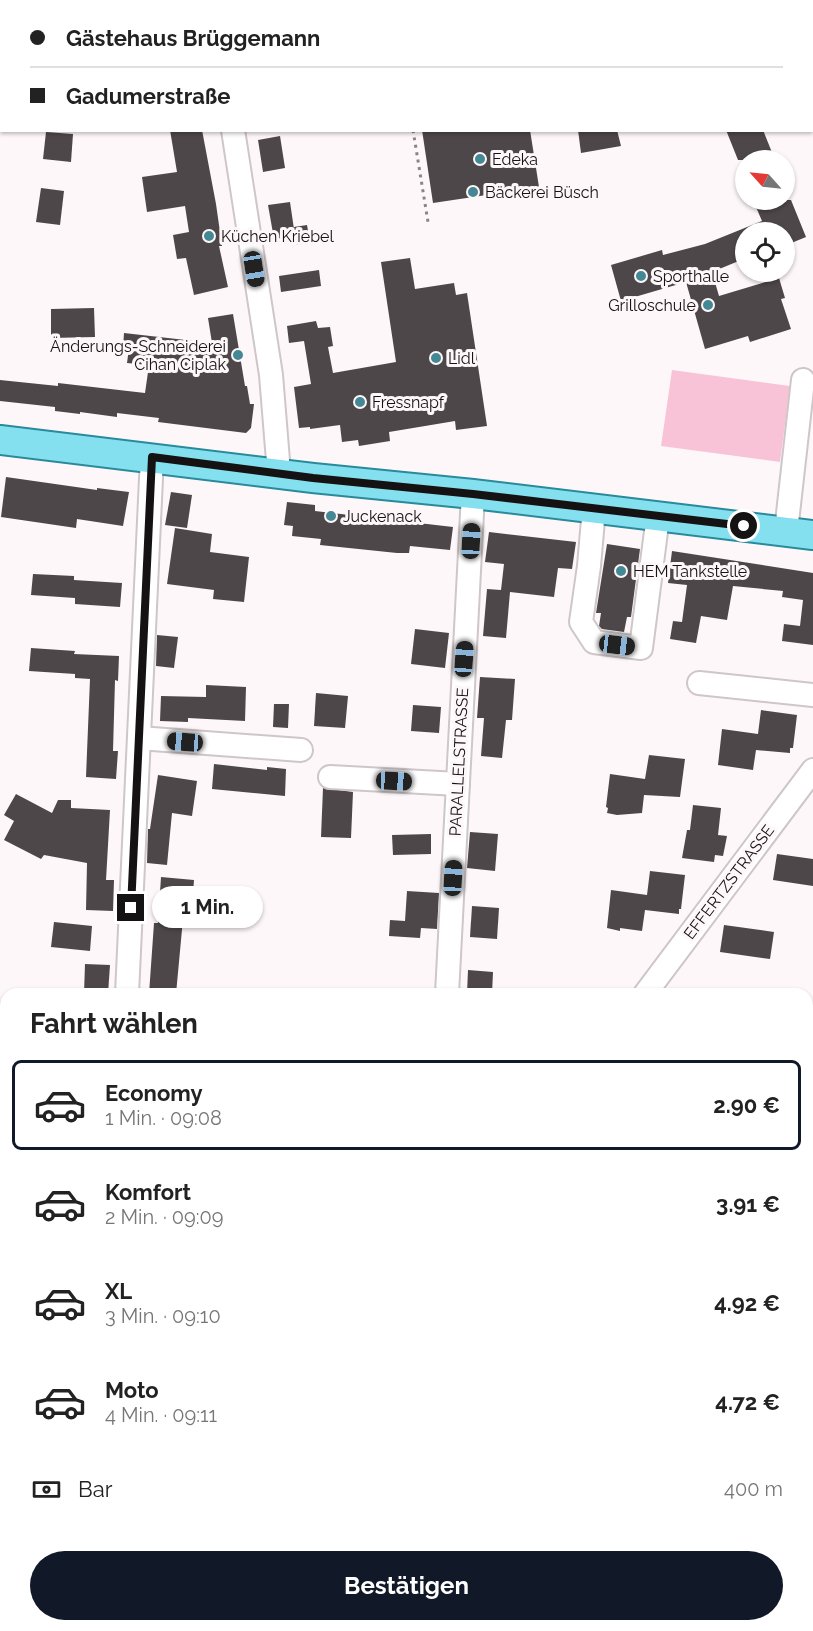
<!DOCTYPE html>
<html lang="de">
<head>
<meta charset="utf-8">
<style>
	body { margin:0; font-family:Raleway,sans-serif; background:#f6f6f6; color:#222; height:100vh; display:flex; flex-direction:column; font-size:22px; white-space:nowrap }
	* { box-sizing:border-box; margin:0 }
	p { font-size:20px; color:#767676 }
	.icon { flex:none; width:33px; height:33px; fill:none; stroke:currentColor; stroke-width:2; stroke-linecap:round; stroke-linejoin:round }
	.map { position:relative; flex:1; overflow:hidden }
	.side { position:absolute; left:0px; top:988px; width:813px; height:644px; display:flex; flex-direction:column; background:#fff; border-radius:18px 18px 0 0; box-shadow:0 2px 4px #0004 }
	.side>* { flex:none }
	.banner { position:absolute; left:0px; top:0px; width:813px; height:132px; box-shadow:0 2px 4px #0004; display:grid; align-content:center; height:132px; padding:0 30px; background:#fff }
	.needle { width:39px; rotate:297deg }
	.controls { position:absolute; left:735px; top:150px; display:grid; gap:12px }
	.controls a { display:grid; place-items:center; width:60px; height:60px; border-radius:50%; background:#fff; box-shadow:0 2px 4px #0004; font-size:30px }
	.end { position:absolute; width:27px; height:27px; margin:-14px; border:8px solid #151213; background:#fff; box-shadow:0 0 0 3px #fff }
	.from { border-radius:50% }
	.bubble { position:absolute; height:42px; border-radius:21px; background:#fff; box-shadow:0 2px 4px #0004; font-size:20px; font-weight:700; line-height:42px; text-align:center }
	.car { position:absolute; width:18px; height:36px; margin:-18px -9px; border-radius:8px; box-shadow:0 0 4px 2px #0007; background:linear-gradient(#222 24%,#8ab4d8 0 40%,#222 0 76%,#8ab4d8 0 86%,#222 0) }
	.banner b { display:flex; align-items:center; gap:21px; height:57px; font-size:22px }
	.banner b+b { border-top:2px solid #e0e0e0 }
	.banner i { width:15px; height:15px; background:#222 }
	ul { padding:0; list-style:none }
	li { display:flex; align-items:center; gap:18px; height:90px; margin:0 12px 9px; padding:0 18px; border:3px solid transparent; border-radius:9px }
	li div { flex:1 }
	li b { display:block; font-size:22px }
	li em { font-style:normal; font-weight:700 }
	li.current { border-color:#111827 }
	li>.icon { width:54px; height:54px; stroke-width:1.5 }
	h2 { padding:0 30px; font-size:27px; line-height:72px }
	.pay { display:flex; align-items:center; gap:15px; height:66px; padding:0 30px; font-size:22px }
	.pay p { margin-inline-start:auto }
	.cta { display:flex; gap:12px; margin-top:auto; padding:12px 30px }
	.cta a { flex:1; height:69px; border-radius:36px; background:#111827; color:#fff; font-size:24px; font-weight:700; line-height:69px; text-align:center }
	.map>svg:first-child { display:block }
	.green { fill:#f8c3d7 }
	.lines { fill:none; stroke-linecap:round; stroke-linejoin:round }
	.stream { stroke:#ffa4ca; stroke-width:5 }
	.building { fill:#4e4749 }
	.minor-casing { stroke:#cec6c9; stroke-width:26 }
	.major-casing { stroke:#288a9b; stroke-width:32 }
	.path { stroke:#8a8587; stroke-width:3; stroke-dasharray:3 4.5; stroke-linecap:butt }
	.minor { stroke:#fff; stroke-width:22 }
	.major { stroke:#84dfef; stroke-width:28 }
	.route { stroke:#151213; stroke-width:8 }
	.poi-dot { fill:#448896; stroke:#fef7fa; stroke-width:2 }
	.labels { text-anchor:middle; dominant-baseline:central; stroke-width:6; stroke-linejoin:round; paint-order:stroke }
	.poi-label { font-size:16px; fill:#151213; stroke:#fef7fa; text-anchor:start }
	.street-label { font-size:16px; fill:#151213; stroke:#fef7fa }
</style>
</head>
<body>
<div class="map">
<svg width="813" height="1631" viewBox="0 0 813 1631">
	<rect width="100%" height="100%" fill="#fef7fa"/>
	<!-- green -->
	<g class="green">
		<path d="M672,370l118,16 -10,76 -119,-16z"/>
		<path d="M308,1626h82l-4,5h-81z"/>
	</g>
	<g class="lines">
		<!-- stream -->
		<g class="stream">
			<path d="M807,1079l6,-8"/>
			<path d="M807,1626l6,1"/>
			<path d="M440,1631l6,-5"/>
		</g>
	</g>
	<!-- building -->
	<g class="building">
		<path d="M170,130h32l14,74 6,42h-3l9,41 -34,8 -8,-37 -9,1 -4,-24 16,-3 -4,-26 -38,6 -5,-35 35,-5z"/>
		<path d="M422,130h108l9,57 -106,16z"/>
		<path d="M578,130h39l4,16 -40,7z"/>
		<path d="M726,130h37l12,30h-37z"/>
		<path d="M46,132l27,2 -2,28 -28,-3z"/>
		<path d="M280,136l5,32 -22,4 -5,-32z"/>
		<path d="M41,188l23,3 -4,34 -24,-3z"/>
		<path d="M753,200h38l15,37 -22,9v-14h-38v26l-34,14 7,24 60,-18 6,20 -4,1 10,30 -41,13 -2,-6 -43,13 -19,-67 -65,19 -10,-36 51,-15 1,5 42,-11 57,-23z"/>
		<path d="M290,202l5,34 -21,3 -6,-34z"/>
		<path d="M307,225l3,17 -13,3 -3,-18z"/>
		<path d="M410,258l5,31 39,-6 2,12 11,-2 20,133 -31,4 -1,-9 -66,11 1,9 -31,5 -1,-6 -16,2 -2,-17 -30,4v-2l-11,1 -5,-41 17,-3 -7,-43 -15,2 -2,-17 29,-5 2,7 12,-1 3,19 -5,1 5,26 63,-11 -15,-100z"/>
		<path d="M319,270l2,16 -40,6 -2,-16z"/>
		<path d="M94,308l1,29 -44,1v-29z"/>
		<path d="M233,314l12,72h2l3,18h4l-3,24 -5,5 -88,-11 1,-4 -42,-5v4l-37,-5v2l-25,-3v-4l-55,-6v-21l58,6v-3l87,10 4,-28 -22,-2 2,-15h-6l1,-15 88,10 -4,-25z"/>
		<path d="M6,477l91,13v-2l32,4 -6,34 -46,-7 -1,9 -75,-11z"/>
		<path d="M171,492l21,3 -5,33 -22,-3z"/>
		<path d="M287,502l28,3v6l138,16 -3,23 -40,-4 -1,7h-12l-77,-8 1,-6 -29,-3 1,-10 -9,-1z"/>
		<path d="M175,528l37,6 -2,18 39,5 -5,45 -31,-3 1,-9 -47,-6z"/>
		<path d="M489,532l87,10 -4,27 -14,-1 -4,29 -44,-5 -4,46 -23,-2 4,-47 14,1 3,-26 -19,-2z"/>
		<path d="M607,544l33,5 -9,68h-4l-3,15 -22,-3 -3,-3 2,-13h-5z"/>
		<path d="M672,551l141,22v72l-31,-4 2,-17 16,2 3,-26 -21,-3 1,-6 -50,-5 -6,34 -26,-4 -5,27 -26,-4 3,-18 9,1 5,-37 -19,-2z"/>
		<path d="M33,574l41,2v4l48,3 -2,24 -45,-3v-6l-44,-3z"/>
		<path d="M415,629l34,4 -4,35 -34,-4z"/>
		<path d="M157,635l21,2 -4,31 -18,-2z"/>
		<path d="M31,648l44,3 -1,3 45,2 -1,25 -3,-1 -2,71h5l-2,28 -30,-2 4,-98 -15,-1v-4l-46,-3z"/>
		<path d="M480,677l35,2 -3,41h-6l-4,38 -21,-2 3,-38h-7z"/>
		<path d="M206,685l40,2 -1,34 -57,-3v4l-28,-1 1,-25 45,1z"/>
		<path d="M316,693l32,3 -3,32 -31,-2z"/>
		<path d="M274,704h15l-1,24 -15,-1z"/>
		<path d="M413,705l28,2 -2,26 -28,-2z"/>
		<path d="M761,710l36,5 -4,33h-3v5l-34,-3 -3,20 -35,-5 4,-36 36,5z"/>
		<path d="M649,755l36,4 -5,38 -36,-2 -2,18 -25,2 -10,-2 1,-5 -2,-1 4,-33 35,5z"/>
		<path d="M214,764l53,6v-3l19,2 -1,27 -73,-7z"/>
		<path d="M158,775l39,6 -5,35 -20,-3 -5,52 -20,-2 1,-34h2z"/>
		<path d="M323,788l30,4 -2,46 -30,-1z"/>
		<path d="M16,794l36,19 6,-13h13v8l39,2 -4,70h8l-1,31 -27,-1 1,-47 -43,-8 -3,4 -37,-19 10,-19 -10,-6z"/>
		<path d="M693,805l28,3 -3,27 9,1 -4,20 -8,-1 -1,7 -32,-4 5,-28h3z"/>
		<path d="M470,832l28,2 -3,37 -28,-3z"/>
		<path d="M431,834v20l-38,1 -1,-20z"/>
		<path d="M777,854l36,5v27l-40,-6z"/>
		<path d="M650,871l35,4 -4,34h-2v5l-34,-4 -3,21 -22,-3v3l-13,-3 4,-38 36,5z"/>
		<path d="M161,877l33,3 -2,28h-8l-8,86h-27l5,-71h4z"/>
		<path d="M407,891l32,2 -2,36 -16,-1 -1,10 -31,-2 1,-16 15,1z"/>
		<path d="M472,906l27,2 -2,31 -27,-2z"/>
		<path d="M54,922l38,4 -2,25 -39,-4z"/>
		<path d="M724,925l50,7 -4,27 -50,-7z"/>
		<path d="M85,964l25,1 -2,29h-24z"/>
		<path d="M468,970l25,2 -1,22h-25z"/>
	</g>
	<g class="lines">
		<!-- minor casing -->
		<g class="minor-casing">
			<g id="minor">
				<path d="M213,0v2"/>
				<path d="M754,0l11,2"/>
				<path d="M684,2v-2"/>
				<path d="M812,8h1"/>
				<path d="M233,130l38,245 8,98"/>
				<path d="M594,508l-5,58 -8,56 13,20 47,6 17,-132"/>
				<path d="M786,531l17,-151"/>
				<path d="M699,683l114,12"/>
				<path d="M139,738l162,12"/>
				<path d="M330,777l128,7"/>
				<path d="M127,994l25,-537"/>
				<path d="M447,994l26,-500"/>
				<path d="M645,994l168,-224"/>
				<path d="M807,1389l6,3"/>
				<path d="M0,1411l6,-10"/>
				<path d="M0,1456l6,4"/>
				<path d="M807,1470l6,-9"/>
			</g>
		</g>
		<!-- major casing -->
		<g class="major-casing">
			<path id="major" d="M0,440l313,38 160,16 340,41"/>
		</g>
		<!-- path -->
		<g class="path">
			<path d="M413,130l15,92"/>
			<path d="M807,1018l6,-7"/>
			<path d="M807,1599l6,1"/>
			<path d="M568,1626l24,5"/>
			<path d="M386,1631l4,-5"/>
			<path d="M524,1631l9,-3 24,-2"/>
		</g>
		<!-- minor -->
		<use href="#minor" class="minor"/>
		<!-- major -->
		<use href="#major" class="major"/>
	</g>
	<g class="lines">
		<!-- route -->
		<path class="route" d="M131,908l21,-451 161,21 160,16 271,32"/>
	</g>
	<!-- markers -->
	<g class="poi-dot">
		<circle cx="480" cy="159" r="6"/>
		<circle cx="473" cy="192" r="6"/>
		<circle cx="209" cy="236" r="6"/>
		<circle cx="641" cy="276" r="6"/>
		<circle cx="708" cy="305" r="6"/>
		<circle cx="238" cy="355" r="6"/>
		<circle cx="436" cy="358" r="6"/>
		<circle cx="360" cy="402" r="6"/>
		<circle cx="331" cy="516" r="6"/>
		<circle cx="621" cy="571" r="6"/>
	</g>
	<g class="labels">
		<!-- poi labels -->
		<g class="poi-label">
			<text x="492" y="159">Edeka</text>
			<text x="485" y="192">Bäckerei Büsch</text>
			<text x="221" y="236">Küchen Kriebel</text>
			<text x="653" y="276">Sporthalle</text>
			<text x="696" y="305" text-anchor="end">Grilloschule</text>
			<text x="226" y="346" text-anchor="end">Änderungs-Schneiderei<tspan x="226" dy="18">Cihan Ciplak</tspan></text>
			<text x="448" y="358">Lidl</text>
			<text x="372" y="402">Fressnapf</text>
			<text x="343" y="516">Juckenack</text>
			<text x="633" y="571">HEM Tankstelle</text>
		</g>
		<!-- street labels -->
		<g class="street-label">
			<text transform="translate(459 762) rotate(-87)">PARALLELSTRASSE</text>
			<text transform="translate(729 882) rotate(-53)">EFFERTZSTRASSE</text>
		</g>
	</g>
</svg>
<div class="controls">
<a><svg class="needle" viewBox="-14 -14 28 28"><path d="M0-13l5 13h-10z" fill="#e53935"/><path d="M0 13l5-13h-10z" fill="#767676"/></svg></a>
<a><svg class="icon" aria-label="locate" viewBox="0 0 24 24"><circle cx="12" cy="12" r="6"/><path d="M12 2v4M12 18v4M2 12h4M18 12h4"/></svg></a>
</div>
<i class="end from" style="left:744px;top:526px"></i>
<i class="end" style="left:131px;top:908px"></i>
<div class="bubble" style="left:152px;top:886px;width:111px">1 Min.</div>
<i class="car" style="left:254px;top:269px;rotate:171deg"></i>
<i class="car" style="left:471px;top:541px;rotate:3deg"></i>
<i class="car" style="left:617px;top:645px;rotate:97deg"></i>
<i class="car" style="left:464px;top:659px;rotate:4deg"></i>
<i class="car" style="left:185px;top:742px;rotate:274deg"></i>
<i class="car" style="left:394px;top:781px;rotate:93deg"></i>
<i class="car" style="left:453px;top:878px;rotate:3deg"></i>
<div class="banner">
<b><i class="from"></i>Gästehaus Brüggemann</b>
<b><i></i>Gadumerstraße</b>
</div>
<section class="side">
<h2>Fahrt wählen</h2>
<ul>
<li class="current"><svg class="icon" aria-label="car" viewBox="0 0 24 24"><path d="M5 17H2v-5l4-1 3-4h7l3 4 3 1v5h-3M9 17h6M6 11h13"/><circle cx="7" cy="17" r="2"/><circle cx="17" cy="17" r="2"/></svg><div><b>Economy</b><p>1 Min. · 09:08</p></div><em>2.90 €</em></li>
<li><svg class="icon" aria-label="car" viewBox="0 0 24 24"><path d="M5 17H2v-5l4-1 3-4h7l3 4 3 1v5h-3M9 17h6M6 11h13"/><circle cx="7" cy="17" r="2"/><circle cx="17" cy="17" r="2"/></svg><div><b>Komfort</b><p>2 Min. · 09:09</p></div><em>3.91 €</em></li>
<li><svg class="icon" aria-label="car" viewBox="0 0 24 24"><path d="M5 17H2v-5l4-1 3-4h7l3 4 3 1v5h-3M9 17h6M6 11h13"/><circle cx="7" cy="17" r="2"/><circle cx="17" cy="17" r="2"/></svg><div><b>XL</b><p>3 Min. · 09:10</p></div><em>4.92 €</em></li>
<li><svg class="icon" aria-label="car" viewBox="0 0 24 24"><path d="M5 17H2v-5l4-1 3-4h7l3 4 3 1v5h-3M9 17h6M6 11h13"/><circle cx="7" cy="17" r="2"/><circle cx="17" cy="17" r="2"/></svg><div><b>Moto</b><p>4 Min. · 09:11</p></div><em>4.72 €</em></li>
</ul>
<div class="pay"><svg class="icon" aria-label="cash" viewBox="0 0 24 24"><path d="M3 7h18v10H3z"/><circle cx="12" cy="12" r="2"/></svg>Bar<p>400 m</p></div>
<div class="cta"><a>Bestätigen</a></div>
</section>
</div>
</body>
</html>
